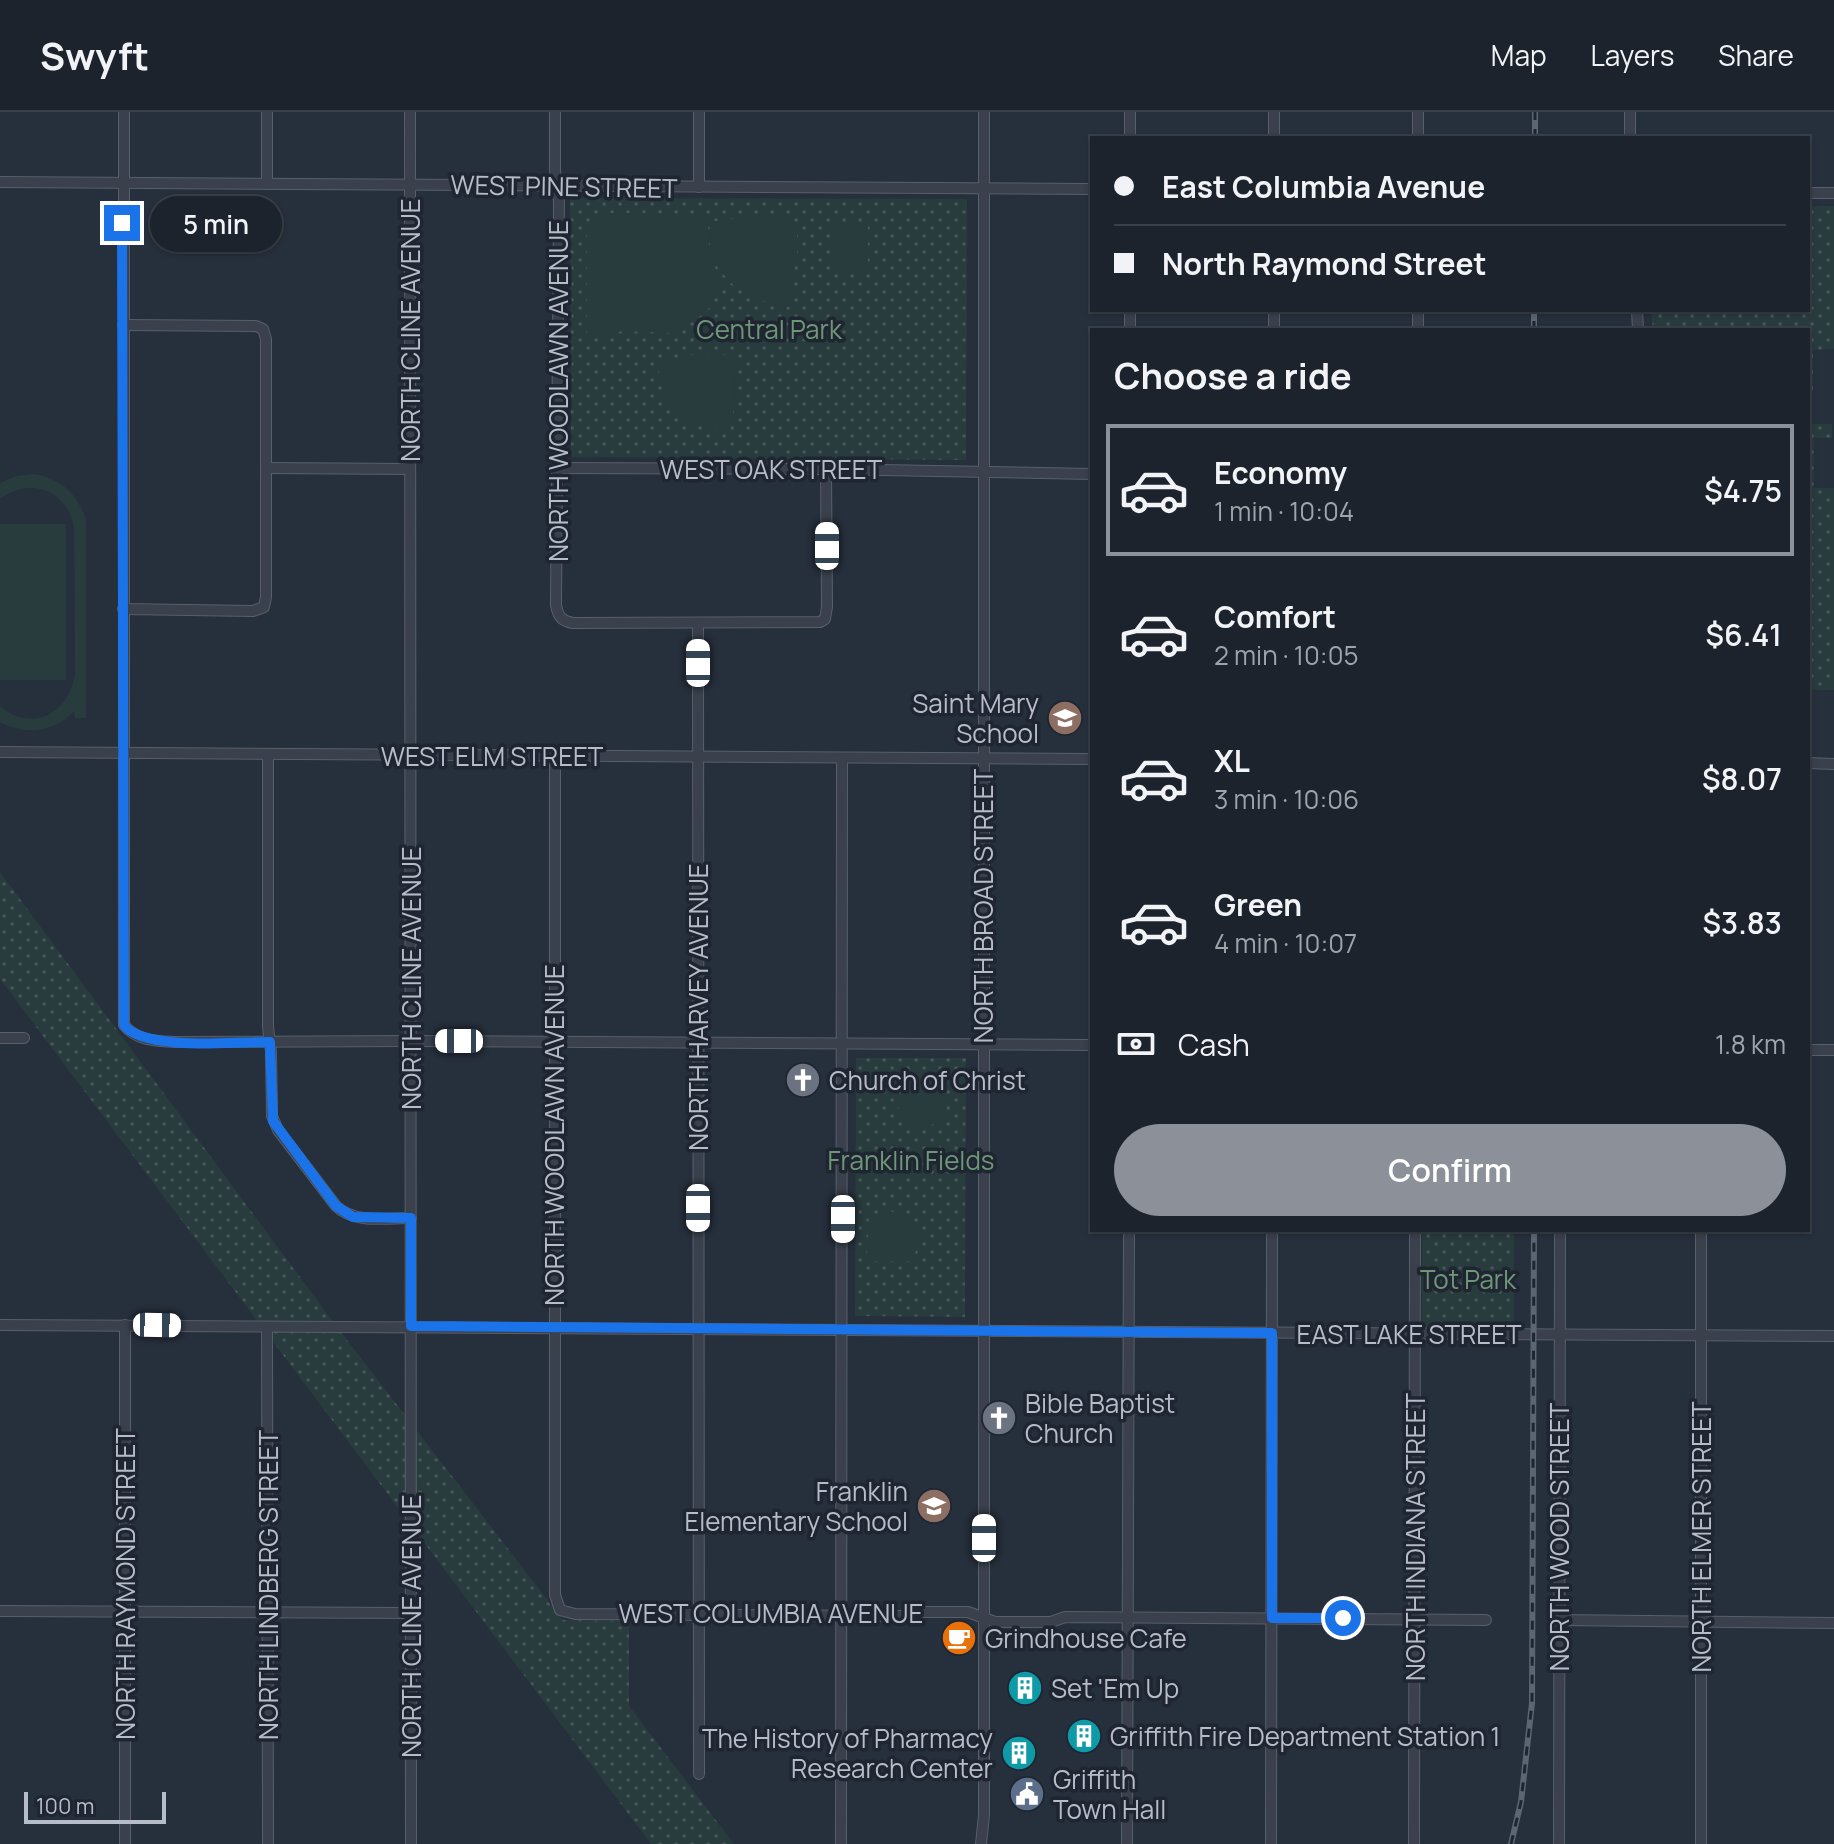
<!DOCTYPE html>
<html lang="en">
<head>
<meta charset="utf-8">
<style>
	body { margin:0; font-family:Manrope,sans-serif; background:#292f39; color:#f1f3f6; height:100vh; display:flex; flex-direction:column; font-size:30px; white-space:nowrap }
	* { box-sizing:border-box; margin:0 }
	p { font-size:26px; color:#a0a4aa }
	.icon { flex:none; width:44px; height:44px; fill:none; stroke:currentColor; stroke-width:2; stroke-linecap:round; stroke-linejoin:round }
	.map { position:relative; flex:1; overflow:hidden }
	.side { position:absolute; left:1090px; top:216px; width:720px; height:904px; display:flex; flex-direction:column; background:#1c232d; border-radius:0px; box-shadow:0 2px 6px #0004,0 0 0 2px #3a4049 }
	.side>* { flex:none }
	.guide { position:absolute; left:1090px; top:24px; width:720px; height:176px; border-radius:0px; box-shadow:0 2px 6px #0004,0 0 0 2px #3a4049; display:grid; align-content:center; height:176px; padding:0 24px; background:#1c232d }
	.scale { position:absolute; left:24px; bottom:20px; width:142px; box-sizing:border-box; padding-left:8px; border:4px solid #b6bcc8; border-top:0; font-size:22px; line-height:28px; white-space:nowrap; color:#b6bcc8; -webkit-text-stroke:6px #1f2632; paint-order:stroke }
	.end { position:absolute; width:36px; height:36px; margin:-18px; border:10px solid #1a73e8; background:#fff; box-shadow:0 0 0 4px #fff }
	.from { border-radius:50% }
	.bubble { position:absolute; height:56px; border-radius:28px; background:#1c232d; box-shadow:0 2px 6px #0004,0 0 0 2px #3a4049; font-size:26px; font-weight:600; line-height:56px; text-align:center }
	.car { position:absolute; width:24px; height:48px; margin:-24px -12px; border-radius:10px; box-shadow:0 0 6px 2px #0007; background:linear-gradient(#fff 24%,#345 0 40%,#fff 0 76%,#345 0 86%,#fff 0) }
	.guide b { display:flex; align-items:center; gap:28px; height:76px; font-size:30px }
	.guide b+b { border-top:2px solid #3a4049 }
	.guide i { width:20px; height:20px; background:#f1f3f6 }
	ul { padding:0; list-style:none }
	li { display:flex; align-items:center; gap:24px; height:132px; margin:0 16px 12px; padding:0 8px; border:4px solid transparent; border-radius:0px }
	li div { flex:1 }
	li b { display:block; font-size:30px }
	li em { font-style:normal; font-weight:600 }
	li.on { border-color:#8c9099 }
	li>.icon { width:72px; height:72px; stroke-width:1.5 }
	h2 { padding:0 24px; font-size:36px; line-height:96px }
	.pay { display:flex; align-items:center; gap:20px; height:88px; padding:0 24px; font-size:30px }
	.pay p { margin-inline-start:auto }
	.action { display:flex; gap:16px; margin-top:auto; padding:16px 24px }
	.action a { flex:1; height:92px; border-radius:48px; background:#8c9099; color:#fff; font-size:32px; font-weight:600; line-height:92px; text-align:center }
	header { display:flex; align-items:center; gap:48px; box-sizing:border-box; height:112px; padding:0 40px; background:#1c232d; border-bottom:2px solid #3a4049 }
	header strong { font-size:38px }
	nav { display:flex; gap:44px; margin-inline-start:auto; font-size:28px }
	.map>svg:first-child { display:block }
	.grass { fill:url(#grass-dots) }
	.garden { fill:#283b3d }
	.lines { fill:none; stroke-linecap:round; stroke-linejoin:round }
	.minor-casing { stroke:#585f6b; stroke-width:12 }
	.minor { stroke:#3a414d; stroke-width:10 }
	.rail-casing { stroke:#5c6573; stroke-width:6 }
	.rail { stroke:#1f2632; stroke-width:3; stroke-dasharray:9; stroke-linecap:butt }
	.route { stroke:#1a73e8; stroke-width:10 }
	.labels { text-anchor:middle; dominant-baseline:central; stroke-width:7; stroke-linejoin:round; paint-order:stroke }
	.street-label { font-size:26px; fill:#b6bcc8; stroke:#1f2632 }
	.park-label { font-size:26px; fill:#6e9778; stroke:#1f2632 }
	.poi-label { font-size:26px; fill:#b6bcc8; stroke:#1f2632; text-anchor:start }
</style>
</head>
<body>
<header>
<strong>Swyft</strong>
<nav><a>Map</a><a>Layers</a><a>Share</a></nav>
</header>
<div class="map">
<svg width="1834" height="1732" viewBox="0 0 1834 1732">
	<defs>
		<pattern id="grass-dots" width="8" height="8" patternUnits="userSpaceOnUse" patternTransform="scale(2)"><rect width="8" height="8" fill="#283b3d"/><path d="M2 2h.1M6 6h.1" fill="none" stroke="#455558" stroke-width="1.8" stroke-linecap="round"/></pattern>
	</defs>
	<rect width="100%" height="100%" fill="#262f3c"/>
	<!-- grass -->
	<g class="grass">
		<path d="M570,86l397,1 -1,261 -395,-3z"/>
		<path d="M1808,94h26v143l-21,1v43h-5v-63h-155l-2,-20h157z"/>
		<path d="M1808,312h24v14h-18v50h20v202h-26z"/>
		<path d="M0,760l337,455 226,293 66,1v85l105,138h-83l-651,-865z"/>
		<path d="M856,946h110l-1,259 -110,-1z"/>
		<rect x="1422" y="1118" width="92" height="98"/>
	</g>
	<!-- garden -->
	<g class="garden">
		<path d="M597,101l111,1 1,40 9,20 2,11 -10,22 -8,8 -30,18 -47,-2 -38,5v-113z"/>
		<path d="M762,103h24l11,12v24l-8,56c-53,-10 -77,-28 -79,-85z"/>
		<path d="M833,111l35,1v47h-35z"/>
		<path d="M698,242l27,1 9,8 2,28 -6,40c-45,-2 -71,-23 -72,-70z"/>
		<path d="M34,362c27,4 43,20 52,45v199h-11l-1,-7c-19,21 -49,25 -74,11v-16c32,28 70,7 75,-33l-1,-141c-2,-40 -43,-57 -74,-33v-16l16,-7z"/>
		<rect x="0" y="412" width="66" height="156"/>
		<path d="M902,964l39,1 6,6 -1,38 -26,7c-34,-18 -17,-25 -18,-52z"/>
		<path d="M885,1099c17,0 37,11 33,31 -1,7 -4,12 -4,19h-39l-8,-6 2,-38z"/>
	</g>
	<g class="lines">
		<!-- minor casing -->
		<g class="minor-casing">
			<g id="minor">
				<path d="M124,0v913c13,16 32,16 51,17l236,-1 681,4"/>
				<path d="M267,0v72"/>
				<path d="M410,0l1,1732"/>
				<path d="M555,0v59l4,31 -3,403c2,12 6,16 17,18l247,-1 5,-3 2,-12 -1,-138"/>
				<path d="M1130,0v26"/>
				<path d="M1274,0v26"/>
				<path d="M1630,0v26"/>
				<path d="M1418,26v-26"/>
				<path d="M0,70l1092,7"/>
				<path d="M699,75v-75"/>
				<path d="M1808,81h26"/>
				<path d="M1418,198v20"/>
				<path d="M1637,198l1,20"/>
				<path d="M123,213l133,1 7,3 3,10v258l-2,10 -11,4 -130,-2"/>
				<path d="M1130,218v-20"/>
				<path d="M1274,218v-20"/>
				<path d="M266,356l144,1"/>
				<path d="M559,356l267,1 266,5"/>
				<path d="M698,511l1,1151"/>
				<path d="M0,640l1092,7"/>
				<path d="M268,642v273l3,25 1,64 6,14 58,76c18,18 51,12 75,12"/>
				<path d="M555,644v839l5,15 15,4 329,2 16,-4h48l27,10h56l14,-5 421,3"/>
				<path d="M1808,651l26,1"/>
				<path d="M0,926h24"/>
				<path d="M1808,938h26"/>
				<path d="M0,1213l1834,11"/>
				<path d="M267,1215l1,517"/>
				<path d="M0,1499l411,2"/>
				<path d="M1559,1508l275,3"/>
				<path d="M125,1732v-519"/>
				<path d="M841,1732l1,-1086"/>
				<path d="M981,1732l3,-29v-1703"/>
				<path d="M1127,1732l2,-614"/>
				<path d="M1271,1732l1,-614"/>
				<path d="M1414,1732l1,-614"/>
				<path d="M1559,1732l1,-614"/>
				<path d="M1701,1732v-614"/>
			</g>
		</g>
		<!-- minor -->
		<use href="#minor" class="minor"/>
		<!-- rail casing -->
		<g class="rail-casing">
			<g id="rail">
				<path d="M1535,26v-26"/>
				<path d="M1534,218v-20"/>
				<path d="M1511,1732l10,-42 11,-99 2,-473"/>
			</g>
		</g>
		<!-- rail -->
		<use href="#rail" class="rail"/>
	</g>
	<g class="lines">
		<!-- route -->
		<path class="route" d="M122,111l2,802c19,26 113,17 146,17l3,79 63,85 17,11 58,1v108l861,7v285h71"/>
	</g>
	<!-- icons -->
	<defs>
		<g id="school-disc" transform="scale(1.8)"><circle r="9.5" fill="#8d6e63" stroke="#1f2632"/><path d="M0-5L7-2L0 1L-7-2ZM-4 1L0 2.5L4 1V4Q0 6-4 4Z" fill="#fff"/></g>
		<g id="church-disc" transform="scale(1.8)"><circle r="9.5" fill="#6b7280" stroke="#1f2632"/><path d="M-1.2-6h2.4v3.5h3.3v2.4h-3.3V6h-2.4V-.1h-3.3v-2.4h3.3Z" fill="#fff"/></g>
		<g id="cafe-disc" transform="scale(1.8)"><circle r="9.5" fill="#e8710a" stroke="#1f2632"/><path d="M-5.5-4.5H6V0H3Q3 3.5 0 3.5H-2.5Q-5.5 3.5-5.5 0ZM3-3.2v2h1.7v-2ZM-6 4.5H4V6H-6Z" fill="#fff"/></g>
		<g id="building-disc" transform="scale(1.8)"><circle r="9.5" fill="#0f9aa8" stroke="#1f2632"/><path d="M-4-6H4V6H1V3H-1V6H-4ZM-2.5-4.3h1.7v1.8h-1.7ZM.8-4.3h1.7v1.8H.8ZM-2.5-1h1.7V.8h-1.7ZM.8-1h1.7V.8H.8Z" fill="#fff"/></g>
		<g id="civic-disc" transform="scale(1.8)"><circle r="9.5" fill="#5c6f8a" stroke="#1f2632"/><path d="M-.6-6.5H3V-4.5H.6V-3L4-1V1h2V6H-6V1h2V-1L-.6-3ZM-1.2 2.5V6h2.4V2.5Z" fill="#fff"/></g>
	</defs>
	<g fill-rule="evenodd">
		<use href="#school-disc" x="1065" y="606"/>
		<use href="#church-disc" x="803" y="968"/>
		<use href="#church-disc" x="999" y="1306"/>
		<use href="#school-disc" x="934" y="1394"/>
		<use href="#cafe-disc" x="959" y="1526"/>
		<use href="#building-disc" x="1025" y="1576"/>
		<use href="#building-disc" x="1084" y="1624"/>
		<use href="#building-disc" x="1019" y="1641"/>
		<use href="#civic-disc" x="1027" y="1682"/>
	</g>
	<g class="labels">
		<!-- street labels -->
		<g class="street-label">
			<text transform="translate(564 74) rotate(1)">WEST PINE STREET</text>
			<text transform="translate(410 218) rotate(-90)">NORTH CLINE AVENUE</text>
			<text transform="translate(558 279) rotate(-90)">NORTH WOODLAWN AVENUE</text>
			<text x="771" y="357">WEST OAK STREET</text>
			<text x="492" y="644">WEST ELM STREET</text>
			<text transform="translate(983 794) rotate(-90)">NORTH BROAD STREET</text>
			<text transform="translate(411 866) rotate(-90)">NORTH CLINE AVENUE</text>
			<text transform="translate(698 895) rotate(-90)">NORTH HARVEY AVENUE</text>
			<text transform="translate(554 1023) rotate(-90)">NORTH WOODLAWN AVENUE</text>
			<text x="1409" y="1222">EAST LAKE STREET</text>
			<text transform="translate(1415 1425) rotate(-90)">NORTH INDIANA STREET</text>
			<text transform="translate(1559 1425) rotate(-90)">NORTH WOOD STREET</text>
			<text transform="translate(1701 1425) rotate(-90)">NORTH ELMER STREET</text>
			<text transform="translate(125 1472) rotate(-90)">NORTH RAYMOND STREET</text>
			<text transform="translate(268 1473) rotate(-90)">NORTH LINDBERG STREET</text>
			<text x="771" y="1501">WEST COLUMBIA AVENUE</text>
			<text transform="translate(411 1514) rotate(-90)">NORTH CLINE AVENUE</text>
		</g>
		<!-- park labels -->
		<g class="park-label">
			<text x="769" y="217">Central Park</text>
			<text x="911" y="1048">Franklin Fields</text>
			<text x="1468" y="1167">Tot Park</text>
		</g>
		<!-- poi labels -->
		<g class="poi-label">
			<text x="1039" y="591" text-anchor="end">Saint Mary<tspan x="1039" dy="30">School</tspan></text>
			<text x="829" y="968">Church of Christ</text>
			<text x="1025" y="1291">Bible Baptist<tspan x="1025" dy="30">Church</tspan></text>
			<text x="908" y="1379" text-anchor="end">Franklin<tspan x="908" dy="30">Elementary School</tspan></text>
			<text x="985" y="1526">Grindhouse Cafe</text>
			<text x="1051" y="1576">Set 'Em Up</text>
			<text x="1110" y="1624">Griffith Fire Department Station 1</text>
			<text x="993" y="1626" text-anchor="end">The History of Pharmacy<tspan x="993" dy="30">Research Center</tspan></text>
			<text x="1053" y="1667">Griffith<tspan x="1053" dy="30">Town Hall</tspan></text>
		</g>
	</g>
</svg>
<div class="scale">100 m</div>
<i class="end from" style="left:1343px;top:1506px"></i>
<i class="end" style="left:122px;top:111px"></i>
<div class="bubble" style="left:150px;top:84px;width:132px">5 min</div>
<i class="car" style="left:827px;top:434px;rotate:0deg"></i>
<i class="car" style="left:698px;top:551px;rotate:0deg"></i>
<i class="car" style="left:459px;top:929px;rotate:270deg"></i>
<i class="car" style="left:698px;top:1096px;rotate:180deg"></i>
<i class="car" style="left:843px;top:1107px;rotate:180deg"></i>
<i class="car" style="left:157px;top:1213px;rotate:91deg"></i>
<i class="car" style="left:984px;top:1426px;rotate:0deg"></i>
<div class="guide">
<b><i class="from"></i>East Columbia Avenue</b>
<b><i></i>North Raymond Street</b>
</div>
<section class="side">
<h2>Choose a ride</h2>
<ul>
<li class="on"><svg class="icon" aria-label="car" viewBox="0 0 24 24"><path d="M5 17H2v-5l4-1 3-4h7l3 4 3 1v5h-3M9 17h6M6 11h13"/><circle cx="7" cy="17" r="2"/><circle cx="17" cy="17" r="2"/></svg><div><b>Economy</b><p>1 min · 10:04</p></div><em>$4.75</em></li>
<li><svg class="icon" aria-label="car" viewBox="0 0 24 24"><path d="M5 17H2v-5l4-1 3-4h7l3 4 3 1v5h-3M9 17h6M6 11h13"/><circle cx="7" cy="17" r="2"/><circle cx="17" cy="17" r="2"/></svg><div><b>Comfort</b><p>2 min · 10:05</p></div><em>$6.41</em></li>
<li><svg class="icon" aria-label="car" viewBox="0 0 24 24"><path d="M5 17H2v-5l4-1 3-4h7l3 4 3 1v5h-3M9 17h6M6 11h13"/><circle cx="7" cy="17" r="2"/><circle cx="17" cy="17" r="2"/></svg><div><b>XL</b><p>3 min · 10:06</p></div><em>$8.07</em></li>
<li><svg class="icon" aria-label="car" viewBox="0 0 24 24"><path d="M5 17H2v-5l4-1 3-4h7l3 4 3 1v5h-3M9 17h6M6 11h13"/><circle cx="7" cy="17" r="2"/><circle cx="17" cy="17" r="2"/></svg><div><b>Green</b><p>4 min · 10:07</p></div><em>$3.83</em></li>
</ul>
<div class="pay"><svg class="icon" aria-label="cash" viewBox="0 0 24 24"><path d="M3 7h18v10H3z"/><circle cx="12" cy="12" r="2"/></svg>Cash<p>1.8 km</p></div>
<div class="action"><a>Confirm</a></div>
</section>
</div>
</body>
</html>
